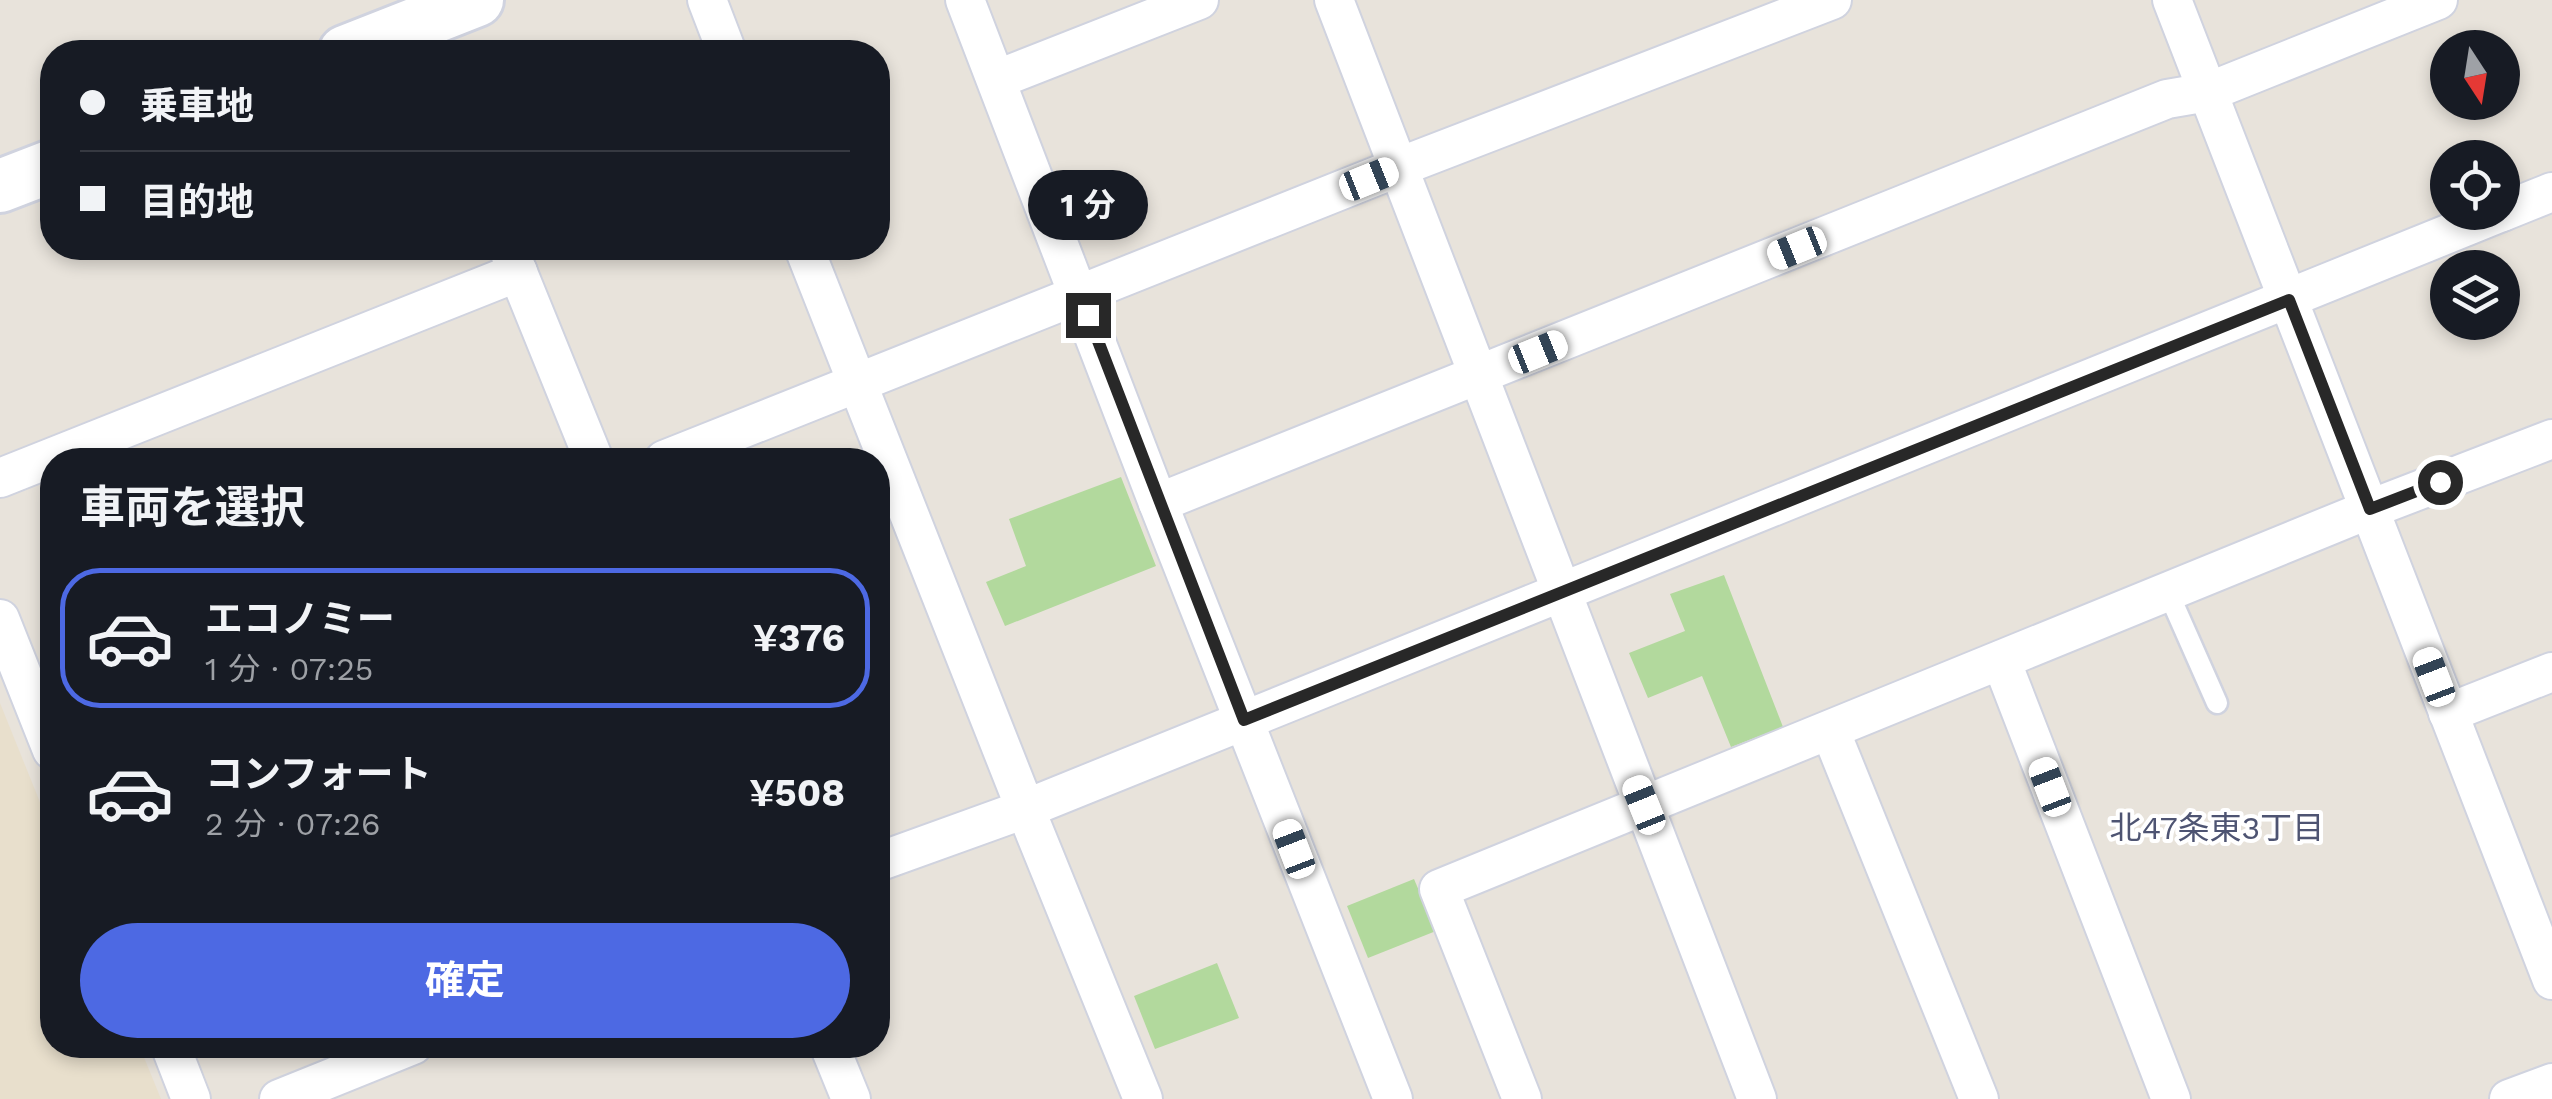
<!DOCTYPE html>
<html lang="ja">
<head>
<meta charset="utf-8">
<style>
	body { margin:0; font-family:"Work Sans","Noto Sans JP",sans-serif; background:#242831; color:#f1f3f6; height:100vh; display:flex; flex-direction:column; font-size:38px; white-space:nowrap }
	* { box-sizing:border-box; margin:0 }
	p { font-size:32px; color:#9ea1a6 }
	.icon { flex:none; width:55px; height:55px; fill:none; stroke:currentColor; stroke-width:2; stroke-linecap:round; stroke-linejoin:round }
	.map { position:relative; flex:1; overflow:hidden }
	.drawer { position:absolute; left:40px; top:448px; width:850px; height:610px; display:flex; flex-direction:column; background:#171b24; border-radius:40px; box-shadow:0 5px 15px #0003 }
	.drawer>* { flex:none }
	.guide { position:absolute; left:40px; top:40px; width:850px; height:220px; border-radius:40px; box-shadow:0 5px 15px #0003; display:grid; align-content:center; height:220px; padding:0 40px; background:#171b24 }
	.needle { width:65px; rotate:168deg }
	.fabs { position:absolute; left:2430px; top:30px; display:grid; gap:20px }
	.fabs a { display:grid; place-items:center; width:90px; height:90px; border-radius:50%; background:#171b24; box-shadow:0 5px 15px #0003; font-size:50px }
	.end { position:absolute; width:45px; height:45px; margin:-22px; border:12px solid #282828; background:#fff; box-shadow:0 0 0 5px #fff }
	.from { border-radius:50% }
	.bubble { position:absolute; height:70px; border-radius:35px; background:#171b24; box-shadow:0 5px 15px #0003; font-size:32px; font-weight:700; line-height:70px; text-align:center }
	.car { position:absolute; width:30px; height:60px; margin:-30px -15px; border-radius:12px; box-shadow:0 0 8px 2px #0007; background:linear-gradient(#fff 24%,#345 0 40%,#fff 0 76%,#345 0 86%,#fff 0) }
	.guide b { display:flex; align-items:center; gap:35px; height:95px; font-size:38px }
	.guide b+b { border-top:2px solid #363941 }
	.guide i { width:25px; height:25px; background:#f1f3f6 }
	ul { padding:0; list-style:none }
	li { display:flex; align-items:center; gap:30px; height:140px; margin:0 20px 15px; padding:0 20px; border:5px solid transparent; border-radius:40px }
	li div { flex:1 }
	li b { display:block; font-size:38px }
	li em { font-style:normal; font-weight:700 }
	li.selected { border-color:#4d69e3 }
	li>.icon { width:90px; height:90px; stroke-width:1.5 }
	h2 { padding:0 40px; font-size:45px; line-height:120px }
	.button { display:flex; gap:20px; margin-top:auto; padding:20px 40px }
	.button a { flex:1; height:115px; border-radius:60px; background:#4d69e3; color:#fff; font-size:40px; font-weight:700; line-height:115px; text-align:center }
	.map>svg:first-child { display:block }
	.education { fill:#e8dfcc }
	.green { fill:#b2d99d }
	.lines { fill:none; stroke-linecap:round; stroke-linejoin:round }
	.lane-casing { stroke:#d0d3df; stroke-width:25 }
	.street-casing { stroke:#d0d3df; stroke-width:42 }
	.secondary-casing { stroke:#d0d3df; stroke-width:58 }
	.lane { stroke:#fff; stroke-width:20 }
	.street { stroke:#fff; stroke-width:38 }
	.secondary { stroke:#fff; stroke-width:52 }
	.route { stroke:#282828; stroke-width:12 }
	.labels { text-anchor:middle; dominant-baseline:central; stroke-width:8; stroke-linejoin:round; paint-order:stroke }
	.neighbourhood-label { font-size:32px; fill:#4e5472; stroke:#fff }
</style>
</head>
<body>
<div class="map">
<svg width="2552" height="1099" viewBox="0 0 2552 1099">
	<rect width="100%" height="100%" fill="#e8e3db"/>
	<!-- education -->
	<path class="education" d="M0,703l52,129v213h87l22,54h-161z"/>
	<!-- green -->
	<g class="green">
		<path d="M1121,477l35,89 -151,60 -19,-44 40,-16 -17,-47z"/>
		<path d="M1724,575l59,152 -52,20 -29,-71 -54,22 -19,-45 56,-22 -15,-37z"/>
		<path d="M1414,879l22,52 -68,27 -21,-52z"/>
		<path d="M1217,963l22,55 -84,31 -21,-53z"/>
	</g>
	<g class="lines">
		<!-- lane casing -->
		<g class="lane-casing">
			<path id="lane" d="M2168,592l49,111"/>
		</g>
		<!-- street casing -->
		<g class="street-casing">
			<g id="street">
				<path d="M707,0l20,52"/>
				<path d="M965,0l193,503 235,596"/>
				<path d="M1334,0l423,1099"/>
				<path d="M2172,0l380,980"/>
				<path d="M998,79l201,-79"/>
				<path d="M2502,212l50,-20"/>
				<path d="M508,248l86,212"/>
				<path d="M804,248l229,580 110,271"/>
				<path d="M664,460l735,-293 433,-167"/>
				<path d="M0,478l518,-206"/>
				<path d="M1158,503l1009,-404 41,-7 230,-92"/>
				<path d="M0,619l52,131"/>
				<path d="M2001,660l170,439"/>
				<path d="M2448,713l104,-41"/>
				<path d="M1830,730l149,369"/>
				<path d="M878,862l147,-53 1477,-597"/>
				<path d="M170,1045l21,54"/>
				<path d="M829,1045l22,54"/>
				<path d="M279,1099l134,-54"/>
				<path d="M1522,1099l-83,-210 931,-380 182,-70"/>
				<path d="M2509,1099l43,-16"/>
			</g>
		</g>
		<!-- secondary casing -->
		<g class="secondary-casing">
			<g id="secondary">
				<path d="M345,52l132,-52"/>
				<path d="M0,186l52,-20"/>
			</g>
		</g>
		<!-- lane -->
		<use href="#lane" class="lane"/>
		<!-- street -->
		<use href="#street" class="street"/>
		<!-- secondary -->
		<use href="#secondary" class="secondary"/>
	</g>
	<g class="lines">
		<!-- route -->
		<path class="route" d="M1088,315l156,405 1045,-420 81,209 70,-27"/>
	</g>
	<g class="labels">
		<!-- neighbourhood labels -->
		<g class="neighbourhood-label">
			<text x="2217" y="828">北47条東3丁目</text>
		</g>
	</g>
</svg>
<div class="fabs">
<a><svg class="needle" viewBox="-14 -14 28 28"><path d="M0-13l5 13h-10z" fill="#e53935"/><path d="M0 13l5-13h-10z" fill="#9ea1a6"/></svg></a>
<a><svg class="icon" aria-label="locate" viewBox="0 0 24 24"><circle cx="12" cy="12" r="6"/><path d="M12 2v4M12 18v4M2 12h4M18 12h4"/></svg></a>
<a><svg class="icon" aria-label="layers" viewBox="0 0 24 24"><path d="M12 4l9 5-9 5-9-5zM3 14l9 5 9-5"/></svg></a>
</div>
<i class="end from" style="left:2440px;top:482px"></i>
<i class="end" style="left:1088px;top:315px"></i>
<div class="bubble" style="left:1028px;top:170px;width:120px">1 分</div>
<i class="car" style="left:1369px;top:179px;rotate:68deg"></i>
<i class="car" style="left:1797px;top:248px;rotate:248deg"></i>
<i class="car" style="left:1538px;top:352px;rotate:68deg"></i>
<i class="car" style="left:2434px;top:677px;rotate:339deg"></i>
<i class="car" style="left:2050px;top:787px;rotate:339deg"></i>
<i class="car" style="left:1644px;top:805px;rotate:338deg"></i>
<i class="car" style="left:1294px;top:849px;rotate:339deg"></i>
<div class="guide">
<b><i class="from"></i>乗車地</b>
<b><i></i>目的地</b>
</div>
<section class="drawer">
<h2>車両を選択</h2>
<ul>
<li class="selected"><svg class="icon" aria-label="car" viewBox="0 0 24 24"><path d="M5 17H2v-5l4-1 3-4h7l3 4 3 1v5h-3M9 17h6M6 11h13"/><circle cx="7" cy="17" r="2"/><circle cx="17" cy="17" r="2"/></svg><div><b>エコノミー</b><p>1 分 · 07:25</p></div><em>¥376</em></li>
<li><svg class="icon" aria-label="car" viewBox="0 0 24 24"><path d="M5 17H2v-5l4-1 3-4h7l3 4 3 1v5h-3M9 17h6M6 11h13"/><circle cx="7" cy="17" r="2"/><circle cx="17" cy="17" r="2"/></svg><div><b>コンフォート</b><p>2 分 · 07:26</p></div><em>¥508</em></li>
</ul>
<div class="button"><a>確定</a></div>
</section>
</div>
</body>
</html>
